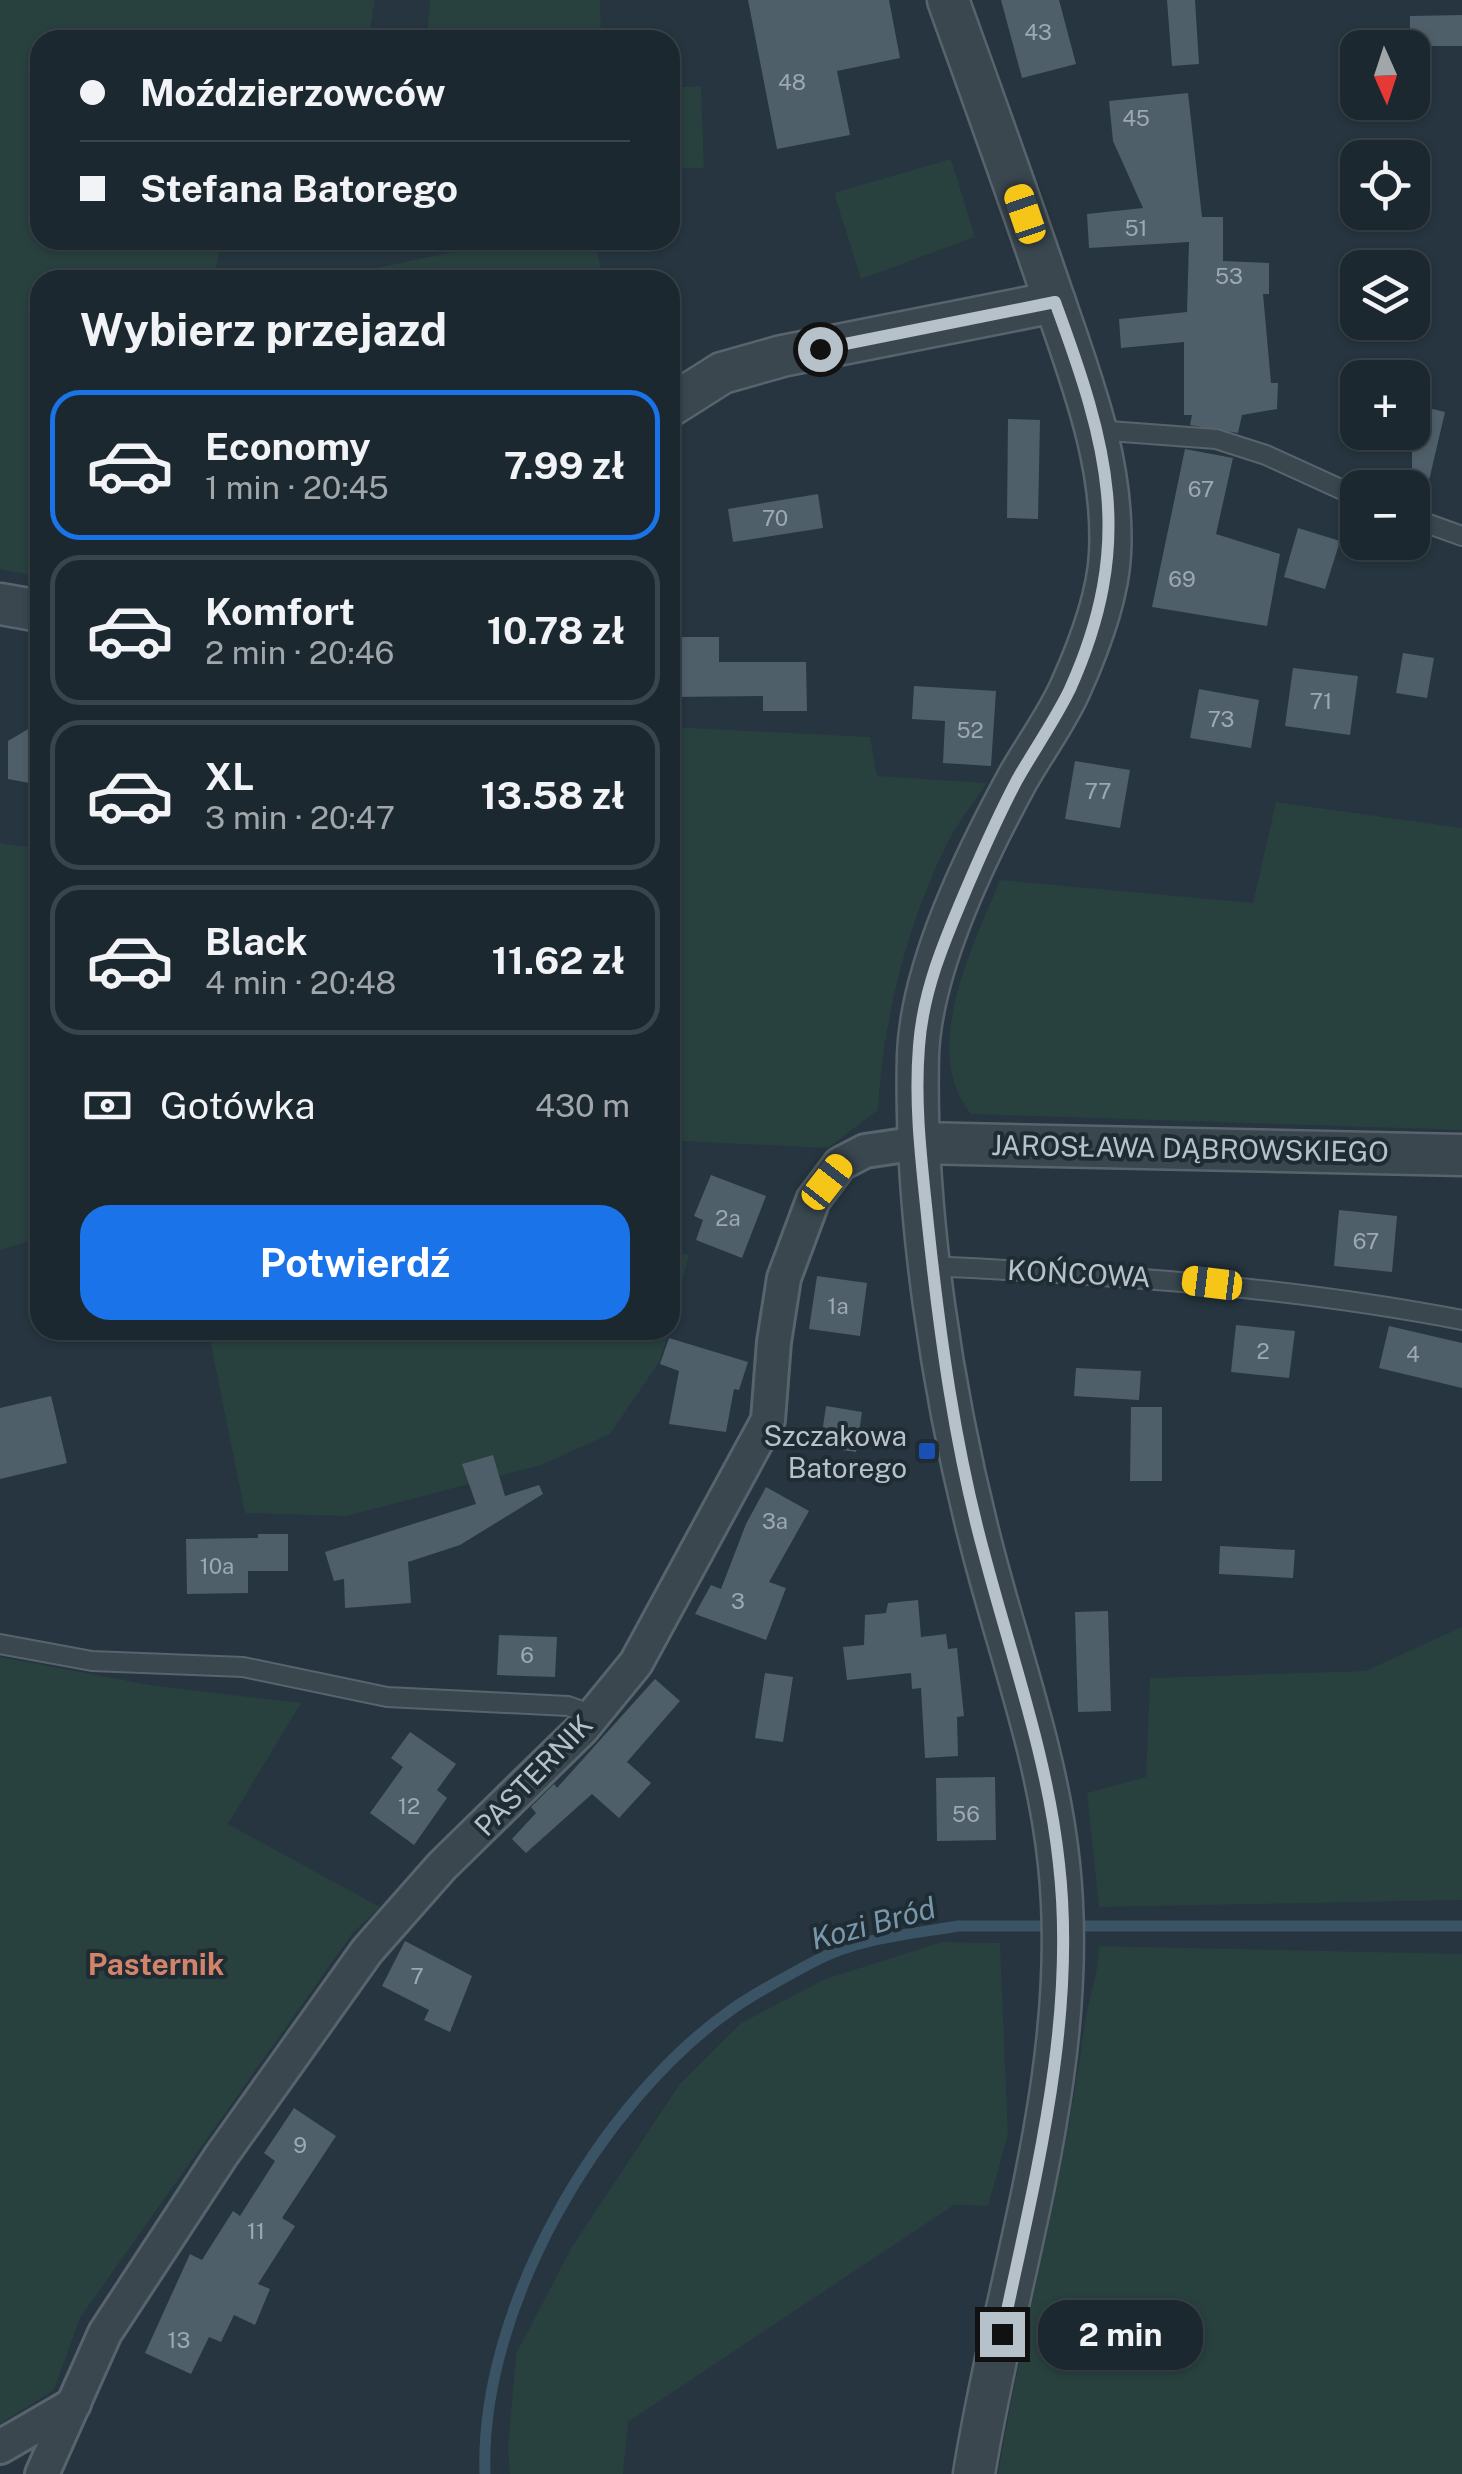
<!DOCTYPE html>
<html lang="pl">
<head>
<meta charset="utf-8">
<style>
	body { margin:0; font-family:"Public Sans",sans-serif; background:#29343b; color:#f1f3f6; height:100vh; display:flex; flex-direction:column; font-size:38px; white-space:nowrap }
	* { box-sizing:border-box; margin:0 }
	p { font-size:32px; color:#a0a6aa }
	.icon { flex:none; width:55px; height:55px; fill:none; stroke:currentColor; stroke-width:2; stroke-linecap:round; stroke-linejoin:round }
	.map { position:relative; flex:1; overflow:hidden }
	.sheet { position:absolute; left:30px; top:270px; width:650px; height:1070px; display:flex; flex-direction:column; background:#1c282f; border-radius:30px; box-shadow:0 2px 8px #0004,0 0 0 2px #3a444b }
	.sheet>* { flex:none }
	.top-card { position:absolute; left:30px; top:30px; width:650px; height:220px; border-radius:30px; box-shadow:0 2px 8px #0004,0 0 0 2px #3a444b; display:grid; align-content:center; height:220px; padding:0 50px; background:#1c282f }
	.needle { width:65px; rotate:177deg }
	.fabs { position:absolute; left:1340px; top:30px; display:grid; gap:20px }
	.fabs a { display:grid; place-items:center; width:90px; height:90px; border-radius:20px; background:#1c282f; box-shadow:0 2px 8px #0004,0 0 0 2px #3a444b; font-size:50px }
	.end { position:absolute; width:45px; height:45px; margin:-22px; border:12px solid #b6c1ca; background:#111; box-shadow:0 0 0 5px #111 }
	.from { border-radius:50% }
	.bubble { position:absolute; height:70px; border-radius:30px; background:#1c282f; box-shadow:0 2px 8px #0004,0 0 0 2px #3a444b; font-size:32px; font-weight:700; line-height:70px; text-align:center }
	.car { position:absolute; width:30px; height:60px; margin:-30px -15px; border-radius:12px; box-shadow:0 0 8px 2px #0007; background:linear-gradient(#f5c518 24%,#345 0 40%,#f5c518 0 76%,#345 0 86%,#f5c518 0) }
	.top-card b { display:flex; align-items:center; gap:35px; height:95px; font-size:38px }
	.top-card b+b { border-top:2px solid #3a444b }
	.top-card i { width:25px; height:25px; background:#f1f3f6 }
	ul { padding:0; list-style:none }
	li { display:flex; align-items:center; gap:30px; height:150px; margin:0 20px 15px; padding:0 30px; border:5px solid #3a444b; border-radius:30px }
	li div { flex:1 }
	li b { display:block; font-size:38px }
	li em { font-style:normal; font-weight:700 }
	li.selected { border-color:#1a73e8 }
	li>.icon { width:90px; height:90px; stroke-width:1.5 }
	h2 { padding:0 50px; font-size:45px; line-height:120px }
	.pay { display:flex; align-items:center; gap:25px; height:110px; padding:0 50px; font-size:38px }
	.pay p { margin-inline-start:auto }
	.cta { display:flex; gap:20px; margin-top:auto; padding:20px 50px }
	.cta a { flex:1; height:115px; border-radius:30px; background:#1a73e8; color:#fff; font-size:40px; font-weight:700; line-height:115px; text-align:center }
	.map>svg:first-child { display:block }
	.green { fill:#28403e }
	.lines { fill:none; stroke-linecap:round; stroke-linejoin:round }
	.stream { stroke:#3a5465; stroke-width:11 }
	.building { fill:#4f5f6a }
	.service-casing { stroke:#58646d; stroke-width:22 }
	.minor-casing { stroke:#58646d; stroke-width:38 }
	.tertiary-casing { stroke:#58646d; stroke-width:45 }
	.service { stroke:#3a474f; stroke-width:18 }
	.minor { stroke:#3a474f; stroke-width:32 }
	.tertiary { stroke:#3a474f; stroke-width:40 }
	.route { stroke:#b6c1ca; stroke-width:12 }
	.transit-dot { fill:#1a4fb4; stroke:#1f2c34; stroke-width:4 }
	.labels { text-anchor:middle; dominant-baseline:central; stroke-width:8; stroke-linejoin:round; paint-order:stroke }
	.number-label { font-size:22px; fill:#9ca8b2 }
	.street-label { font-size:28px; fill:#b6c1ca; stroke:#1f2c34 }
	.poi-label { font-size:28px; fill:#b6c1ca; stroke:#1f2c34; text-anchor:end }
	.water-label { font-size:30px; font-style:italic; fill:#7897ab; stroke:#1f2c34 }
	.neighbourhood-label { font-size:30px; font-weight:bold; fill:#d28369; stroke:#1f2c34 }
</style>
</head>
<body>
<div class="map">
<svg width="1462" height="2474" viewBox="0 0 1462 2474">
	<rect width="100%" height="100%" fill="#26353f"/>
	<!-- green -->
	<g class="green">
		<path d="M0,0h375l-7,40h-328v200h181l-7,40h-174v297l-40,-8z"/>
		<path d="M430,0h170l1,40h-174z"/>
		<path d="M701,86l3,82 -34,1v-81z"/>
		<path d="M951,159l24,78 -114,42 -27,-86z"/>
		<path d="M510,240h85l8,40h-229l-2,-11z"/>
		<path d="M670,727l200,10 7,39 110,7c-14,21 -31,42 -42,65 -39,80 -62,173 -67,262l-50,38 -146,-7 -12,73z"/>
		<path d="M1276,802l186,26v302l-491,-16c-52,-63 2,-168 29,-234l253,23z"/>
		<path d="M0,843l40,6v389l-40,12z"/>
		<path d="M670,1251l19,4 -19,72z"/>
		<path d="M208,1330h461l-9,31 -50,73 -69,31 -194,51 -102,-3z"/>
		<path d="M1462,1627v273l-363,7 -12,-114 59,-16 4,-99 215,-7z"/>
		<path d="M0,1657l150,28 151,18 -73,121 152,83 -28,27 -272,384 -26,72 -54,34z"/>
		<path d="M942,1942l58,1 8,191 -20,72 -34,-1 -326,217 -5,52h-113l-2,-26 8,-94 56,-107 107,-162 62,-62 84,-44z"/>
		<path d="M1099,1946l363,8v520h-464c25,-149 66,-295 86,-445 4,-30 14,-51 15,-83z"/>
	</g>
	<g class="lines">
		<!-- stream -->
		<path class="stream" d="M485,2474c-6,-164 114,-371 246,-464 27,-19 58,-35 86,-50 42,-22 95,-26 141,-34h504"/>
	</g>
	<!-- building -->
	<g class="building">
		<path d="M748,0h141l11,58 -63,13 13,64 -73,14z"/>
		<path d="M1001,0h58l17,64 -54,14z"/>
		<path d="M1167,0h28l4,64 -27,2z"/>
		<path d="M1462,15v31h-52v-30z"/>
		<path d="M1188,93l14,124h21v44l46,2v31h-6l8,89h7l-1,26 -35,6 -4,18 -48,-8 2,-10h-8v-73l-63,6 -2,-29 68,-7 2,-70 -100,6 -2,-34 56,-6 -30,-67 -4,-40z"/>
		<path d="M1412,404l33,8 -21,90 -12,-1z"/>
		<path d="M1008,419l32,1 -2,99 -31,-1z"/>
		<path d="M1185,449l48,9 -17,76 64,20 -13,72 -115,-19z"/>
		<path d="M818,494l5,34 -90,14 -5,-33z"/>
		<path d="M1298,528l42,13 -15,48 -41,-12z"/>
		<path d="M670,637h49v25h87l1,49h-44v-15l-93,1z"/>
		<path d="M1403,653l31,5 -7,40 -31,-5z"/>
		<path d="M1293,668l65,8 -8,59 -65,-9z"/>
		<path d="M914,686l82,5 -5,75 -48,-3 2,-42 -33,-2z"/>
		<path d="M1199,689l60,11 -8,48 -61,-10z"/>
		<path d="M40,722v63l-32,-6v-38z"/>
		<path d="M1075,761l55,9 -10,58 -55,-9z"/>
		<path d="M711,1175l55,21 -24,62 -46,-18 7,-20 -9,-4z"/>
		<path d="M1339,1210l58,6 -5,56 -58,-6z"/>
		<path d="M817,1276l50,7 -7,53 -51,-7z"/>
		<path d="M1236,1325l59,6 -6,47 -58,-6z"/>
		<path d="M1389,1326l73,17v45l-83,-20z"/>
		<path d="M669,1338l79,24 -9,28 -5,-1 -8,43 -57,-8 10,-53 -19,-7z"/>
		<path d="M1076,1368l65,3 -2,29 -65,-4z"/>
		<path d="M51,1396l16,67 -67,16v-71z"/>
		<path d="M826,1406l36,6 -6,40 -36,-5z"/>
		<path d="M1131,1407h31v74h-32z"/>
		<path d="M493,1455l12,41 34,-11 4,9 -83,51 -52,17 3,41 -66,5 -1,-29 -10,2 -9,-29 151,-48 -14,-40z"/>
		<path d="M766,1487l43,24 -40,71 17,6 -20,52 -71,-26 16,-29 10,4 25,-65z"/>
		<path d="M258,1534h30v37h-40v22l-61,1 -1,-55 72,-1z"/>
		<path d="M1220,1546l75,4 -2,28 -74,-4z"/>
		<path d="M918,1600l3,37 25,-3 2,15 9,-1 7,68 -7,1 1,39 -33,2 -4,-70 -9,1 -1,-16 -64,7 -4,-33 21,-2 1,-30 21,-2 2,-10z"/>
		<path d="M1108,1611l3,100 -33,1 -3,-100z"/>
		<path d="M499,1635l58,2 -2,40 -58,-2z"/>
		<path d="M765,1673l28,4 -10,65 -28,-4z"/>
		<path d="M655,1679l25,22 -53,61 24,21 -32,35 -27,-24 -66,59 -14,-14 24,-26 -5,-6 23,-23 3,4z"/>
		<path d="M410,1732l46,32 -19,26 10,8 -33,47 -44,-32 33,-46 -12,-9z"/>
		<path d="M995,1777l1,63 -59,1 -1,-63z"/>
		<path d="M405,1941l67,35 -22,56 -26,-12 5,-10 -47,-24z"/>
		<path d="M294,2108l42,28 -54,82 13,8 -37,58 12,5 -15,36 -21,-10 -13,27 -12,-5 -18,37 -46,-21 45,-99 12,6 31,-49 7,5 35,-55 -11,-8z"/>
	</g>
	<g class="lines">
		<!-- service casing -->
		<g class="service-casing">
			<g id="service">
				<path d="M1096,430l120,9 50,16 92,42"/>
				<path d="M1412,518l50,18"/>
				<path d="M932,1266c179,9 354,20 530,54"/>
				<path d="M0,1644l92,17 151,6 144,30 181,9 25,9"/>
			</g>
		</g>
		<!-- minor casing -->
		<g class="minor-casing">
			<g id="minor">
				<path d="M0,2447l74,-43"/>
				<path d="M42,2474l63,-141 116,-177 146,-205 75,-85 140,-137 54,-66 132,-243 6,-78 10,-64 29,-78 27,-36 25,-13 54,-8"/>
			</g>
		</g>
		<!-- tertiary casing -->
		<g class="tertiary-casing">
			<g id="tertiary">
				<path d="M948,0c35,97 70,194 103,291 29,85 64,172 59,263 -2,44 -22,95 -40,135 -14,31 -35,59 -52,89 -42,77 -97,189 -100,277 -4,158 25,343 65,496 27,104 65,206 76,313 22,207 -53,409 -85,610"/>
				<path d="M670,406l52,-33 60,-17 273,-54"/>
				<path d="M0,604l40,7"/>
				<path d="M919,1143l543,12"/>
			</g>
		</g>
		<!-- service -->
		<use href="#service" class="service"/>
		<!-- minor -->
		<use href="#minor" class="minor"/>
		<!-- tertiary -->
		<use href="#tertiary" class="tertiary"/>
	</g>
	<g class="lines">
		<!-- route -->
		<path class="route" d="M820,349l235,-47c53,144 81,240 15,387 -15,31 -36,61 -53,91 -18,34 -34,70 -49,105 -22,52 -45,104 -49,161 -5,60 3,120 9,179 12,112 27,223 57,332 27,102 63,202 74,307 18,158 -25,317 -57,470"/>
	</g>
	<!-- markers -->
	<rect class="transit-dot" x="917" y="1441" width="20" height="20" rx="5"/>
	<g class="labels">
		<!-- number labels -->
		<g class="number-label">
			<text x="1038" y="32">43</text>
			<text x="792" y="82">48</text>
			<text x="1136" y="118">45</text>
			<text x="1136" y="228">51</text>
			<text x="1229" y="276">53</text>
			<text x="1201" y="489">67</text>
			<text x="775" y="518">70</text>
			<text x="1182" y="579">69</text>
			<text x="1321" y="701">71</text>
			<text x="1221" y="719">73</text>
			<text x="970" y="730">52</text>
			<text x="1098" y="791">77</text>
			<text x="728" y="1218">2a</text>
			<text x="1366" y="1241">67</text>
			<text x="838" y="1306">1a</text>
			<text x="1263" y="1351">2</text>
			<text x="1413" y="1354">4</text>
			<text x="775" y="1521">3a</text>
			<text x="217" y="1566">10a</text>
			<text x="738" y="1601">3</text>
			<text x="527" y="1655">6</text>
			<text x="409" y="1806">12</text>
			<text x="966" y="1814">56</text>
			<text x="417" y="1976">7</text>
			<text x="300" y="2145">9</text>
			<text x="256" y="2231">11</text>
			<text x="179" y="2340">13</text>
		</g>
		<!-- street labels -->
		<g class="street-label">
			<text transform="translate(1190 1148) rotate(1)">JAROSŁAWA DĄBROWSKIEGO</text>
			<text transform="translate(1079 1273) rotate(3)">KOŃCOWA</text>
			<text transform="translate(533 1775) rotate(-46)">PASTERNIK</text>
		</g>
		<!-- poi labels -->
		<g class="poi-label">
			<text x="907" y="1435">Szczakowa<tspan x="907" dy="32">Batorego</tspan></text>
		</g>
		<!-- water labels -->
		<g class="water-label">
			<text transform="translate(873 1923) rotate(-15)">Kozi Bród</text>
		</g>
		<!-- neighbourhood labels -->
		<g class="neighbourhood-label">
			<text x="156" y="1964">Pasternik</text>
		</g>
	</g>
</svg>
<div class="fabs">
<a><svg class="needle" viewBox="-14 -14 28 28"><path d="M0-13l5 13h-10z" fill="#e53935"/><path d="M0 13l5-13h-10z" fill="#a0a6aa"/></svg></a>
<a><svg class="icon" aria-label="locate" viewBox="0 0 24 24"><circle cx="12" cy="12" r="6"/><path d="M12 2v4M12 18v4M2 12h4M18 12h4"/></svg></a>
<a><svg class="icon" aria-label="layers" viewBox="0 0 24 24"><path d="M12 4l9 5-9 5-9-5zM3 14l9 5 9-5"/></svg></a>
<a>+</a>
<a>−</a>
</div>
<i class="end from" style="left:820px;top:349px"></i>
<i class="end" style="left:1002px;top:2334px"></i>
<div class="bubble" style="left:1038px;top:2300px;width:165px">2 min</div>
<i class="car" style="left:1025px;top:214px;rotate:341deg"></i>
<i class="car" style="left:827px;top:1182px;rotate:38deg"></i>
<i class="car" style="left:1212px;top:1283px;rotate:277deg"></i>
<div class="top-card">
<b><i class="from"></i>Moździerzowców</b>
<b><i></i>Stefana Batorego</b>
</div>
<section class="sheet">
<h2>Wybierz przejazd</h2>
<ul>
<li class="selected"><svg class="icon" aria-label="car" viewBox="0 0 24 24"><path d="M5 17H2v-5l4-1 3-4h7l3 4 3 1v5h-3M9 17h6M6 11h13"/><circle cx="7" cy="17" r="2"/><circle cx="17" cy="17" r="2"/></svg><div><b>Economy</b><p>1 min · 20:45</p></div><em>7.99 zł</em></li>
<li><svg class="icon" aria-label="car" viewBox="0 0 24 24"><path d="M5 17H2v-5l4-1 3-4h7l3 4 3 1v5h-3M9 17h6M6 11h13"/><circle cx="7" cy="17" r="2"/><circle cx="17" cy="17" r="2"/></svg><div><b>Komfort</b><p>2 min · 20:46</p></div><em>10.78 zł</em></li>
<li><svg class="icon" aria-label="car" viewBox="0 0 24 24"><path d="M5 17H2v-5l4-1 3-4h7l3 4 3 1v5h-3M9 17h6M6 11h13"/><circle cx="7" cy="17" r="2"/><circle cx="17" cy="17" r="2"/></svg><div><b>XL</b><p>3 min · 20:47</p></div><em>13.58 zł</em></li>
<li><svg class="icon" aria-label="car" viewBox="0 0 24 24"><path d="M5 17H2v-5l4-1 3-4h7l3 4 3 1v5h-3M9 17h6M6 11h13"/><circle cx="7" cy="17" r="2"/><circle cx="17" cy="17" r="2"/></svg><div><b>Black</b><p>4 min · 20:48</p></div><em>11.62 zł</em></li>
</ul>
<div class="pay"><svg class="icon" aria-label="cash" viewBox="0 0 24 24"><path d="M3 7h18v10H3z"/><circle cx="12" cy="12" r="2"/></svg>Gotówka<p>430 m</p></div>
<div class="cta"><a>Potwierdź</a></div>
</section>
</div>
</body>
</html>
